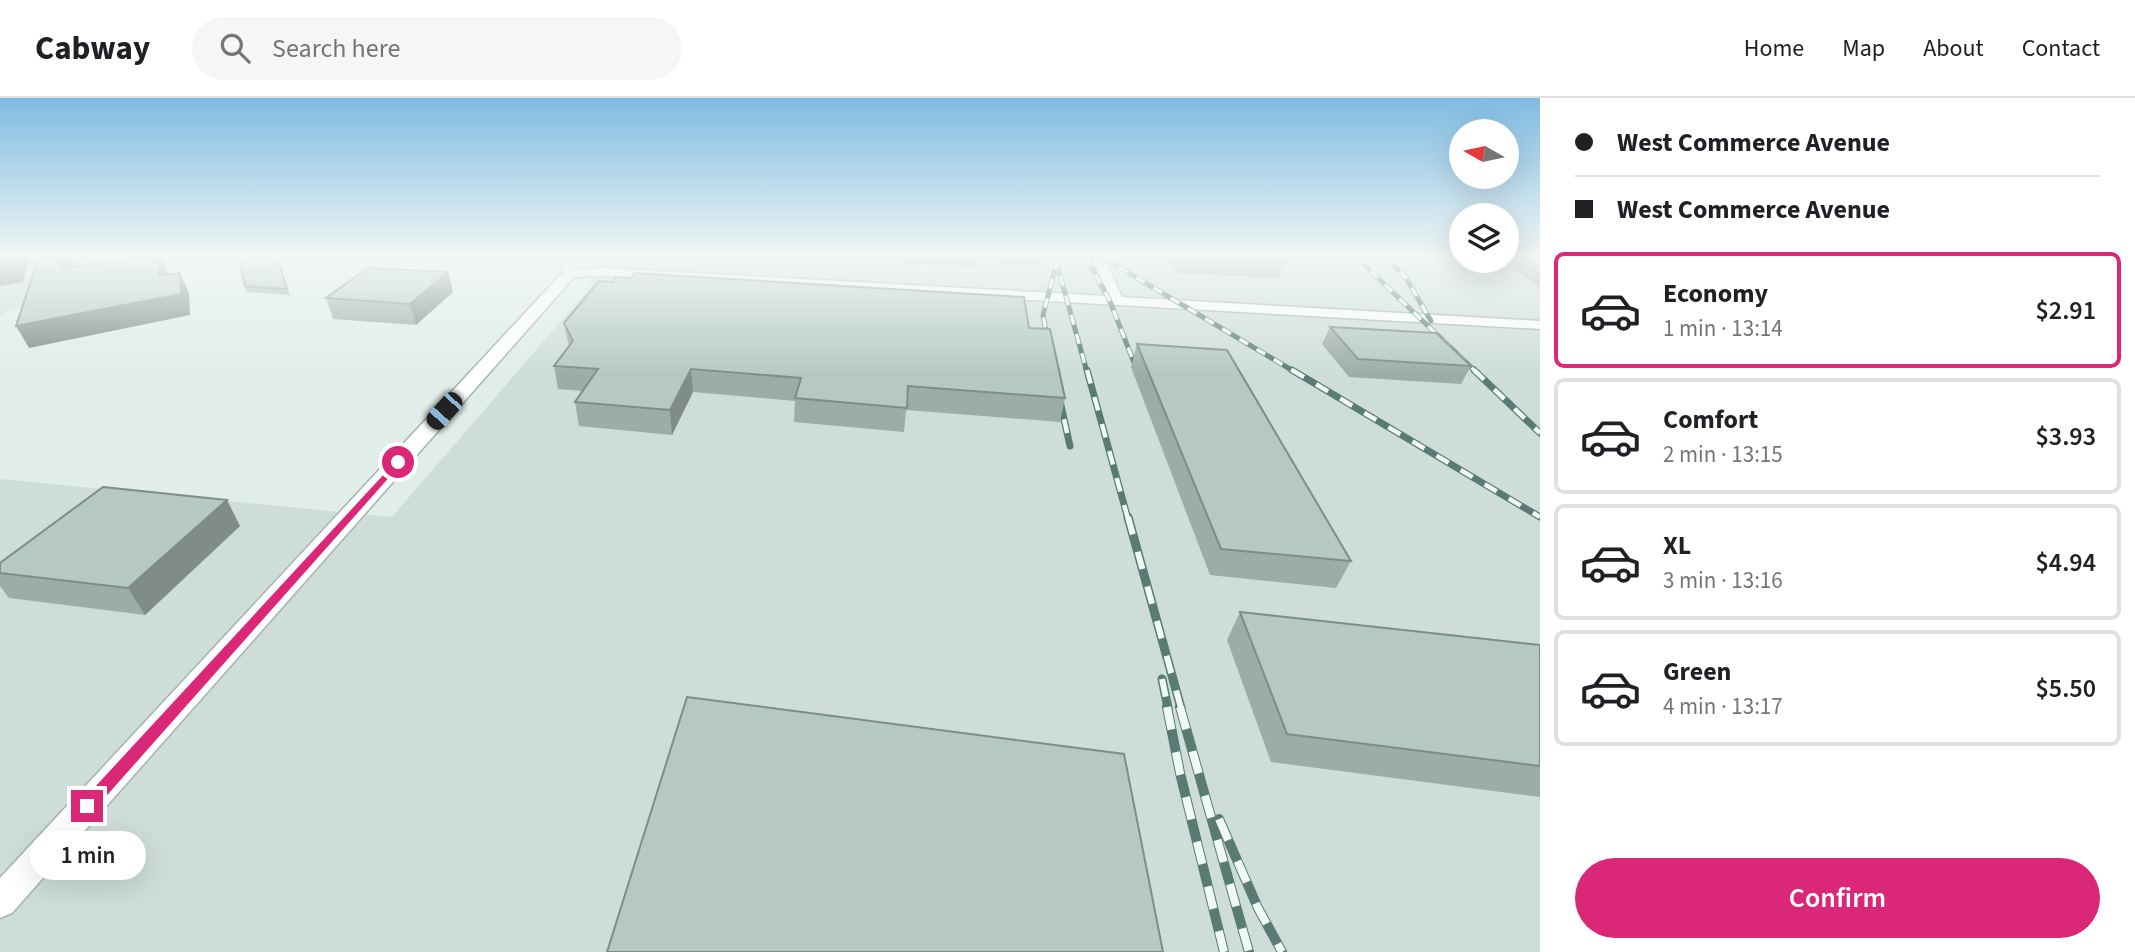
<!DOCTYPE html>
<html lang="en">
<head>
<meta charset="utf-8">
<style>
	body { margin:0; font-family:"Source Sans 3",sans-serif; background:#f6f6f6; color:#202124; height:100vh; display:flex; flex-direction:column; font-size:26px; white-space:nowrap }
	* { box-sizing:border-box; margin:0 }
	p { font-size:23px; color:#757577 }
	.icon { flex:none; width:38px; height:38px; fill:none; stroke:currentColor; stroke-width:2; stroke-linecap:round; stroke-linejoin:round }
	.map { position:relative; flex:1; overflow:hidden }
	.sheet { display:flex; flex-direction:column; background:#fff; width:595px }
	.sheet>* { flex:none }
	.banner { display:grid; align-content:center; height:154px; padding:0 35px; background:#fff }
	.needle { width:46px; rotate:279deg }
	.controls { position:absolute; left:1449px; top:21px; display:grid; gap:14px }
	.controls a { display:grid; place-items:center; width:70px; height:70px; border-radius:50%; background:#fff; box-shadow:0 7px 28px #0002; font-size:35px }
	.end { position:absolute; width:32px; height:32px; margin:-16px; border:9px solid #db2777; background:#fff; box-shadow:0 0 0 4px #fff }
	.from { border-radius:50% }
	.bubble { position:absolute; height:49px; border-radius:24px; background:#fff; box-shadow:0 7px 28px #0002; font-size:23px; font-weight:600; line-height:49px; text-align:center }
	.car { position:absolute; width:21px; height:42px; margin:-21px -10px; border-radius:9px; box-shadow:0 0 5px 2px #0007; background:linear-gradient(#222 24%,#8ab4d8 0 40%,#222 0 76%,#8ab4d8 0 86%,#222 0) }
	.banner b { display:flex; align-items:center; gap:24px; height:66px; font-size:26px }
	.banner b+b { border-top:2px solid #e0e0e0 }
	.banner i { width:18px; height:18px; background:#202124 }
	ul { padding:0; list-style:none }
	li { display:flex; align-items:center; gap:21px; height:116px; margin:0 14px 10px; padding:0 21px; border:4px solid #e0e0e0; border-radius:10px }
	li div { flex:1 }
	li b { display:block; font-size:26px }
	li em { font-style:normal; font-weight:600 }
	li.selected { border-color:#db2777 }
	li>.icon { width:63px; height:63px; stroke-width:1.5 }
	.action { display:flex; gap:14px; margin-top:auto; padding:14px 35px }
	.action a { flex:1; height:80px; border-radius:42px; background:#db2777; color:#fff; font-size:28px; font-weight:600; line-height:80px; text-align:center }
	header { display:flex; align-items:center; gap:42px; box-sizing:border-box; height:98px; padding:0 35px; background:#fff; border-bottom:2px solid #e0e0e0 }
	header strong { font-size:33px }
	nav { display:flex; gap:38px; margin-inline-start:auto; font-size:24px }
	.search { width:490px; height:63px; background:#f6f6f6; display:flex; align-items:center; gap:18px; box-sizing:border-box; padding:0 24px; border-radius:38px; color:#757577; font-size:26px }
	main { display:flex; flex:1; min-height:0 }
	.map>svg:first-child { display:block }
	.built { fill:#ceddd7 }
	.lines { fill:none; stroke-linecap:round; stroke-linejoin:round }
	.minor-casing { stroke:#a2b5b0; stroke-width:3 }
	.tertiary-casing { stroke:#a2b5b0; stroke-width:3 }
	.minor { fill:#fff; fill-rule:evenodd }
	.tertiary { fill:#fff; fill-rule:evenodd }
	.rail-far3-casing { stroke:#597b74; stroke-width:5 }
	.rail-far2-casing { stroke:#597b74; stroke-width:7 }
	.rail-far1-casing { stroke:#597b74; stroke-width:9 }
	.rail-casing { stroke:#597b74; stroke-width:10 }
	.rail-far3 { stroke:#f1f9f5; stroke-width:3.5; stroke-dasharray:10; stroke-linecap:butt }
	.rail-far2 { stroke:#f1f9f5; stroke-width:4.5; stroke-dasharray:14; stroke-linecap:butt }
	.rail-far1 { stroke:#f1f9f5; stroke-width:6; stroke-dasharray:18; stroke-linecap:butt }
	.rail { stroke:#f1f9f5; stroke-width:8; stroke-dasharray:23; stroke-linecap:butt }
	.wall { fill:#9caca6 }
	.shaded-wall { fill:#7f8c87 }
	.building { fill:#b5c8c1; stroke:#7f8c87; stroke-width:2 }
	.route { fill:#db2777 }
</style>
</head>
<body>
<header>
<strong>Cabway</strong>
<div class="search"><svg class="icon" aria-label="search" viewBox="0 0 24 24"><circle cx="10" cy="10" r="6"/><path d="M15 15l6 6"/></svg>Search here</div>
<nav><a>Home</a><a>Map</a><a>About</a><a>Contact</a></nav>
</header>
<main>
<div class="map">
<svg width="1540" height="854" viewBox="0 0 1540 854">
	<rect width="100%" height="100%" fill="#e0ede8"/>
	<!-- built -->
	<g class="built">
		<path d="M131,159l-131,58v-57z"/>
		<path d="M602,159h859v4l79,-4v695h-1540v-473l392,38 194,-225z"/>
	</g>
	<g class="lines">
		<!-- minor casing -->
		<g class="minor-casing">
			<path id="minor" d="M1092,159h12l18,40 418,24v8l-936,-53 -34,1 -6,-4 6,-4 34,-1 504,28z"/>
		</g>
		<!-- tertiary casing -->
		<g class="tertiary-casing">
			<path id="tertiary" d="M562,159h12l1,19 -563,637 -12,5v-40l563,-606z"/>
		</g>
		<!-- minor -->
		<use href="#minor" class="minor"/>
		<!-- tertiary -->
		<use href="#tertiary" class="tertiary"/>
		<!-- rail-far3 casing -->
		<g class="rail-far3-casing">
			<g id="rail-far3">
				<path d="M1055,159l32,115"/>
				<path d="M1086,159l23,42 26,66"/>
				<path d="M1102,159l193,115"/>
				<path d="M1356,159l120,115"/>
				<path d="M1386,159l20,21 25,43"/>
				<path d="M1049,249l-6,-32 13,-50"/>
			</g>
		</g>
		<!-- rail-far2 casing -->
		<g class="rail-far2-casing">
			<g id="rail-far2">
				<path d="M1087,272l41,149"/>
				<path d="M1292,272l248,147"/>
				<path d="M1474,272l66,63"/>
				<path d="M1058,294l12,54"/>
			</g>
		</g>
		<!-- rail-far1 casing -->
		<g class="rail-far1-casing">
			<g id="rail-far1">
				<path d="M1128,419l53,191"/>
				<path d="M1162,581l6,29"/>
			</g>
		</g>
		<!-- rail casing -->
		<g class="rail-casing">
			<g id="rail">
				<path d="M1167,609l13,66 44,179"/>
				<path d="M1180,609l69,245"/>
				<path d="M1219,721l39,89 24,44"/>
			</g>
		</g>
		<!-- rail-far3 -->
		<use href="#rail-far3" class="rail-far3"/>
		<!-- rail-far2 -->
		<use href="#rail-far2" class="rail-far2"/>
		<!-- rail-far1 -->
		<use href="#rail-far1" class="rail-far1"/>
		<!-- rail -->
		<use href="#rail" class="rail"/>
	</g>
	<!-- wall -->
	<g class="wall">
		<path d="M277,159l13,38 -43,-3 -2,-6z"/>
		<path d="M842,159h202l-2,8 -64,-3 -1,6 -135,-9z"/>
		<path d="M1165,159h114l6,6 -6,15 -103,-5z"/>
		<path d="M1522,159h18v31l-25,-18z"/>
		<path d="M448,174l5,20 -37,33 -83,-6 -7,-21z"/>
		<path d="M631,180l398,50 36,70 -5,24 -154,-12 -2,22 -110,-10 1,-21 -102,-9 -21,43 -93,-9 -4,-24 8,-11 -25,-2 -4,-23 15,-19 -5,-24 48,-41z"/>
		<path d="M1330,229l141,39 -10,18 -112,-7 -27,-33z"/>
		<path d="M1137,246l214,217 -15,27 -126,-13 -79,-208z"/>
		<path d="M240,428l-95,89 -136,-17 -9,-12v-23z"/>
		<path d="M1240,514l300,33v152l-269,-35 -44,-122z"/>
	</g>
	<!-- shaded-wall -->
	<g class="shaded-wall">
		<path d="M14,159h14l1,2 -6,23 -23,4v-22z"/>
		<path d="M63,159h8l4,8 -3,24 -11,-20z"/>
		<path d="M159,159h1l8,17 -1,23 -9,-21z"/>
		<path d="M448,174l5,20 -37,33 -6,-21z"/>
		<path d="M180,175l9,20 1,22 -161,33 -13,-22z"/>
		<path d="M691,271l2,23 -21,43 -2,-25z"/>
		<path d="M227,402l13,26 -95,89 -17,-27z"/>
	</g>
	<!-- building -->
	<g class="building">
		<path d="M0,159h14l-2,5 -12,2z"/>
		<path d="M39,159h24l-2,12 79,-12h19l-1,19 22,-3 1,21 -165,32z"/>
		<path d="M239,159h38l10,32 -42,-3z"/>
		<path d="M1180,159h99l6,6 -105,-5z"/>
		<path d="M1526,159h14v9z"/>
		<path d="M368,170l80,4 -38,32 -84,-6z"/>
		<path d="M634,175l390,24 5,31 21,1 15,69 -157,-12 -1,22 -112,-10 6,-20 -110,-9 -21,41 -95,-8 23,-33 -44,-3 19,-25 -9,-18 35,-42 13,1 4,-5 15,1z"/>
		<path d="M1330,229l106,6 35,33 -113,-7z"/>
		<path d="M1137,246l90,6 124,211 -130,-12z"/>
		<path d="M103,389l124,13 -99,88 -128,-15v-10z"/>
		<path d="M1240,514l300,33v121l-253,-32z"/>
		<path d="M687,599l437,57 39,198h-556z"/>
	</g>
	<!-- sky -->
	<linearGradient id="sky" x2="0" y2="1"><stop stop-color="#7fbbe2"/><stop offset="0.57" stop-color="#f1f7f5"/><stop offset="1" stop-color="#f1f7f5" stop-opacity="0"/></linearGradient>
	<rect width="1540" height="278" fill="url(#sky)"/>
	<!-- route -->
	<path class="route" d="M398,361l3,1v4l-308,347h-11v-10z"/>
</svg>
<div class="controls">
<a><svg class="needle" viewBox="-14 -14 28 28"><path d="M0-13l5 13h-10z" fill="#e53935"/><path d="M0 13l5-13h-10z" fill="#757577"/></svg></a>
<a><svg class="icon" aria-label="layers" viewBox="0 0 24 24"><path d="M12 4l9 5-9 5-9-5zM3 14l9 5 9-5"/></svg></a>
</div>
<i class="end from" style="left:398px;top:364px"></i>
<i class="end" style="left:87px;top:708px"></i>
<div class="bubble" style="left:30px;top:733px;width:116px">1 min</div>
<i class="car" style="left:444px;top:313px;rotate:222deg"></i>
</div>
<section class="sheet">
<div class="banner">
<b><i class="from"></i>West Commerce Avenue</b>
<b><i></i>West Commerce Avenue</b>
</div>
<ul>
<li class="selected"><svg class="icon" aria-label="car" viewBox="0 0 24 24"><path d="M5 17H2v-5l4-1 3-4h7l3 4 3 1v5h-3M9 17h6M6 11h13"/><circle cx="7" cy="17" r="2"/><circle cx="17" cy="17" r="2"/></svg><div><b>Economy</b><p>1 min · 13:14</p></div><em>$2.91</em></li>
<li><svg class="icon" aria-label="car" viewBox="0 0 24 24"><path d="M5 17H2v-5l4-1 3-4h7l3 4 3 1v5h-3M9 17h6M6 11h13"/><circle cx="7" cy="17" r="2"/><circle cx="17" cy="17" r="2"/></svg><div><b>Comfort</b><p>2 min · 13:15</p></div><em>$3.93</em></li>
<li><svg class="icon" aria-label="car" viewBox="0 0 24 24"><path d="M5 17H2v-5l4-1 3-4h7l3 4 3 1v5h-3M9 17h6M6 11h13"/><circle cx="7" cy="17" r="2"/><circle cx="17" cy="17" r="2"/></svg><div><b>XL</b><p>3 min · 13:16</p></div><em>$4.94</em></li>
<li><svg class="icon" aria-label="car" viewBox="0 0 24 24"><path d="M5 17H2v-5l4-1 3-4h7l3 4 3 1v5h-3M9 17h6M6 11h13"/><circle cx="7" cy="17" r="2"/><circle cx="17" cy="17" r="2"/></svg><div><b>Green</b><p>4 min · 13:17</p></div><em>$5.50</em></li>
</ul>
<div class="action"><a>Confirm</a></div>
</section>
</main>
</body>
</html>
